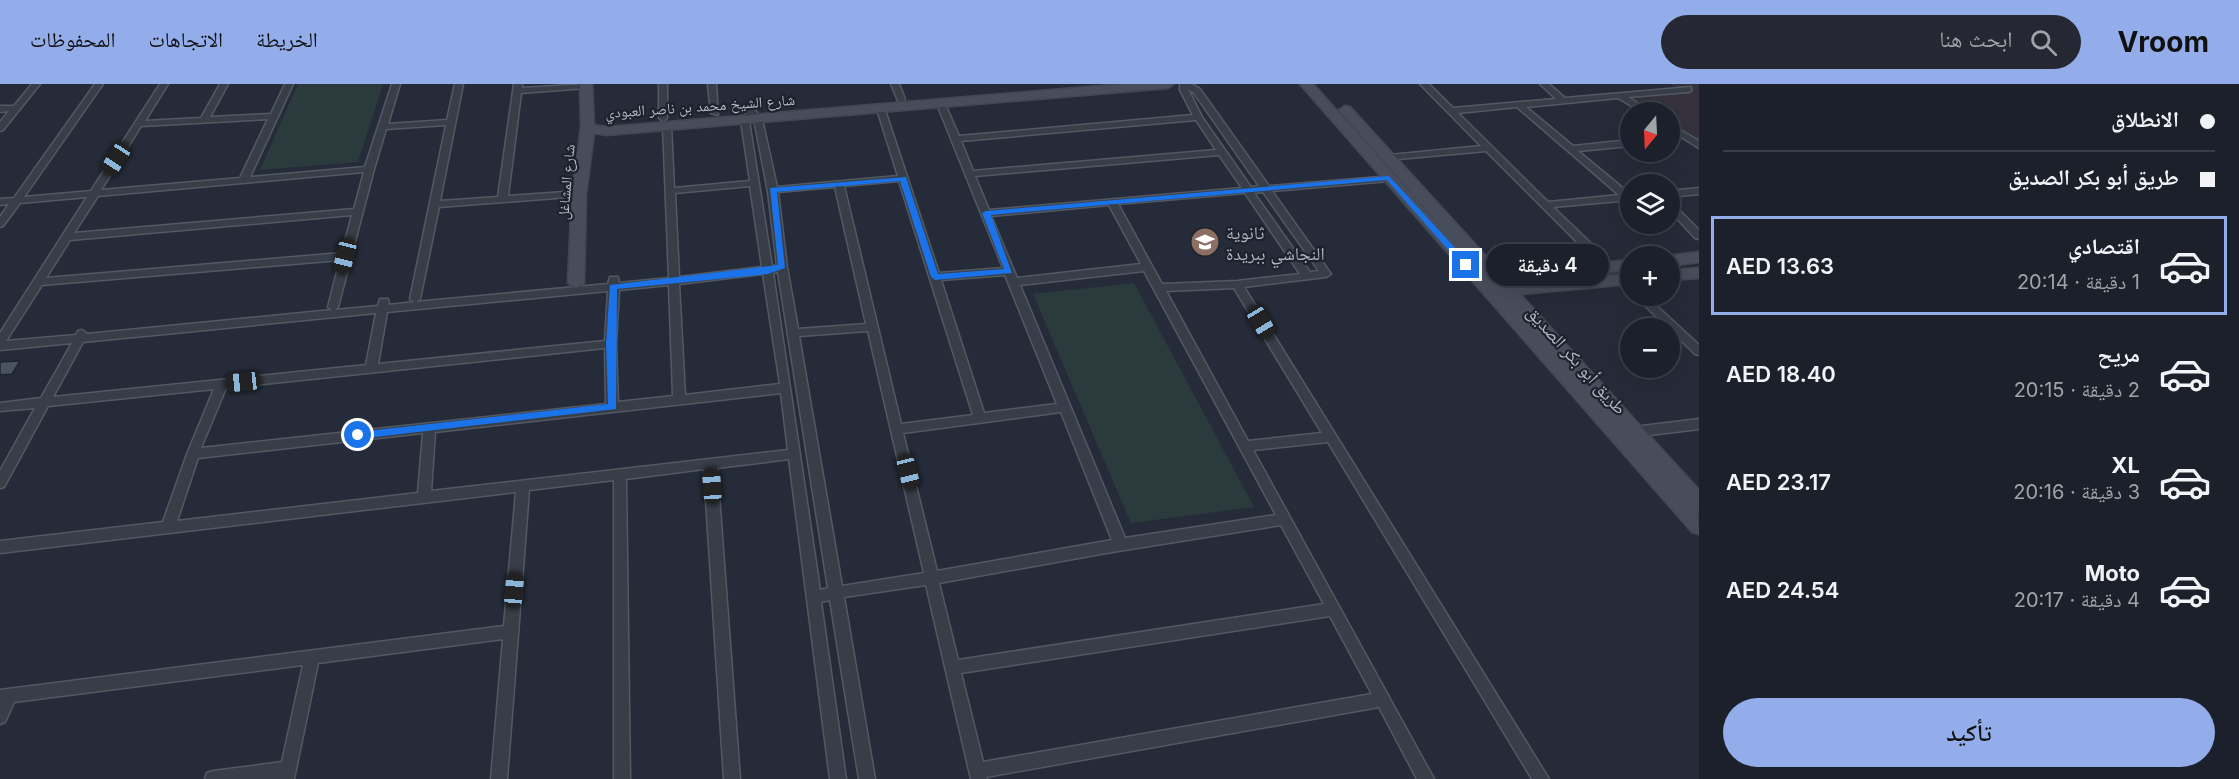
<!DOCTYPE html>
<html lang="ar">
<head>
<meta charset="utf-8">
<style>
	body { margin:0; font-family:Inter,"Noto Naskh Arabic",sans-serif; background:#252832; color:#f1f3f6; direction:rtl; height:100vh; display:flex; flex-direction:column; font-size:22px; white-space:nowrap }
	* { box-sizing:border-box; margin:0 }
	p { font-size:20px; color:#a0a3a8 }
	.icon { flex:none; width:33px; height:33px; fill:none; stroke:currentColor; stroke-width:2; stroke-linecap:round; stroke-linejoin:round }
	.map { position:relative; flex:1; overflow:hidden; direction:ltr }
	.drawer { display:flex; flex-direction:column; background:#1c202a; width:540px }
	.drawer>* { flex:none }
	.guide { display:grid; align-content:center; height:132px; padding:0 24px; background:#1c202a }
	.needle { width:39px; rotate:198deg }
	.controls { position:absolute; left:1620px; top:18px; display:grid; gap:12px }
	.controls a { display:grid; place-items:center; width:60px; height:60px; border-radius:50%; background:#1c202a; box-shadow:0 6px 24px #0002,0 0 0 2px #3a3e47; font-size:30px }
	.end { position:absolute; width:27px; height:27px; margin:-14px; border:8px solid #1a73e8; background:#fff; box-shadow:0 0 0 3px #fff }
	.from { border-radius:50% }
	.bubble { position:absolute; height:42px; border-radius:21px; background:#1c202a; box-shadow:0 6px 24px #0002,0 0 0 2px #3a3e47; font-size:20px; font-weight:600; line-height:42px; text-align:center; direction:rtl }
	.car { position:absolute; width:18px; height:36px; margin:-18px -9px; border-radius:8px; box-shadow:0 0 4px 2px #0007; background:linear-gradient(#222 24%,#8ab4d8 0 40%,#222 0 76%,#8ab4d8 0 86%,#222 0) }
	.guide b { display:flex; align-items:center; gap:21px; height:57px; font-size:22px }
	.guide b+b { border-top:2px solid #3a3e47 }
	.guide i { width:15px; height:15px; background:#f1f3f6 }
	ul { padding:0; list-style:none }
	li { display:flex; align-items:center; gap:18px; height:99px; margin:0 12px 9px; padding:0 12px; border:3px solid transparent; border-radius:0px }
	li div { flex:1 }
	li b { display:block; font-size:22px }
	li em { font-style:normal; font-weight:600 }
	li.active { border-color:#92adea }
	li>.icon { width:54px; height:54px; stroke-width:1.5 }
	.button { display:flex; gap:12px; margin-top:auto; padding:12px 24px }
	.button a { flex:1; height:69px; border-radius:36px; background:#92adea; color:#111; font-size:24px; font-weight:600; line-height:69px; text-align:center }
	header { display:flex; align-items:center; gap:36px; box-sizing:border-box; height:84px; padding:0 30px; background:#92adea; color:#111 }
	header strong { font-size:28px }
	nav { display:flex; gap:33px; margin-inline-start:auto; font-size:21px }
	.search { width:420px; height:54px; background:#252832; display:flex; align-items:center; gap:15px; box-sizing:border-box; padding:0 21px; border-radius:33px; color:#a0a3a8; font-size:22px }
	main { display:flex; flex:1; min-height:0 }
	.map>svg:first-child { display:block }
	.medical { fill:#35323d }
	.green { fill:#2b3b3d }
	.building { fill:#4b5361; stroke:#1f252f; stroke-width:1.5 }
	.lines { fill:none; stroke-linecap:round; stroke-linejoin:round }
	.street-casing { stroke:#535963; stroke-width:3 }
	.secondary-casing { stroke:#414751; stroke-width:3 }
	.street { fill:#383e48; fill-rule:evenodd }
	.secondary { fill:#474d5b; fill-rule:evenodd }
	.route { fill:#1a73e8 }
	.labels { text-anchor:middle; dominant-baseline:central; stroke-width:4.5; stroke-linejoin:round; paint-order:stroke }
	.far-street-label { font-size:15px; fill:#b3b9c4; stroke:#1d232d }
	.poi-label { font-size:18px; fill:#b3b9c4; stroke:#1d232d; text-anchor:start }
	.street-label { font-size:18px; fill:#b3b9c4; stroke:#1d232d }
</style>
</head>
<body>
<header>
<strong>Vroom</strong>
<div class="search"><svg class="icon" aria-label="search" viewBox="0 0 24 24"><circle cx="10" cy="10" r="6"/><path d="M15 15l6 6"/></svg>ابحث هنا</div>
<nav><a>الخريطة</a><a>الاتجاهات</a><a>المحفوظات</a></nav>
</header>
<main>
<section class="drawer">
<div class="guide">
<b><i class="from"></i>الانطلاق</b>
<b><i></i>طريق أبو بكر الصديق</b>
</div>
<ul>
<li class="active"><svg class="icon" aria-label="car" viewBox="0 0 24 24"><path d="M5 17H2v-5l4-1 3-4h7l3 4 3 1v5h-3M9 17h6M6 11h13"/><circle cx="7" cy="17" r="2"/><circle cx="17" cy="17" r="2"/></svg><div><b>اقتصادي</b><p>1 دقيقة · 20:14</p></div><em>AED 13.63</em></li>
<li><svg class="icon" aria-label="car" viewBox="0 0 24 24"><path d="M5 17H2v-5l4-1 3-4h7l3 4 3 1v5h-3M9 17h6M6 11h13"/><circle cx="7" cy="17" r="2"/><circle cx="17" cy="17" r="2"/></svg><div><b>مريح</b><p>2 دقيقة · 20:15</p></div><em>AED 18.40</em></li>
<li><svg class="icon" aria-label="car" viewBox="0 0 24 24"><path d="M5 17H2v-5l4-1 3-4h7l3 4 3 1v5h-3M9 17h6M6 11h13"/><circle cx="7" cy="17" r="2"/><circle cx="17" cy="17" r="2"/></svg><div><b>XL</b><p>3 دقيقة · 20:16</p></div><em>AED 23.17</em></li>
<li><svg class="icon" aria-label="car" viewBox="0 0 24 24"><path d="M5 17H2v-5l4-1 3-4h7l3 4 3 1v5h-3M9 17h6M6 11h13"/><circle cx="7" cy="17" r="2"/><circle cx="17" cy="17" r="2"/></svg><div><b>Moto</b><p>4 دقيقة · 20:17</p></div><em>AED 24.54</em></li>
</ul>
<div class="button"><a>تأكيد</a></div>
</section>
<div class="map">
<svg width="1699" height="695" viewBox="0 0 1699 695">
	<rect width="100%" height="100%" fill="#252b38"/>
	<!-- medical -->
	<path class="medical" d="M1671,0h28v59l-29,-20v-11h-16l-23,-15 52,-4z"/>
	<!-- green -->
	<g class="green">
		<path d="M298,0h85l-25,78 -98,8z"/>
		<path d="M1134,199l120,224 -123,16 -98,-229z"/>
	</g>
	<!-- building -->
	<path class="building" d="M20,277l-8,13 -12,1v-13z"/>
	<g class="lines">
		<!-- street casing -->
		<g class="street-casing">
			<g id="street">
				<path d="M32,0h8l-37,46 -3,1v-9l9,-11 -9,1v-6h14z"/>
				<path d="M95,0h8l-79,113 67,-6 69,-107h8l-23,37 56,-3 19,-34h8l-18,33 61,-3 14,-30h8l-43,93 115,-10 27,-83h8l-12,40 59,-4 8,-36h8l-23,117 58,-4 16,-113h8v4l67,-4 1,2 -4,2 -65,5 -13,103 71,-5 5,3 -2,2 -143,11 -19,92 -4,3 192,-18 2,-7h8l1,6 50,-5 -6,-152 4,-3 4,3 3,62 76,-7 -9,-60 7,-12h6l8,10 15,68 121,-11 -21,-67 7,-2 55,166 64,-5 -66,-164 4,-3 4,3 14,32 234,-21 -13,-25v-6h12l8,5 69,97 123,-10v4l-3,1 -117,10 59,83 -5,3 -82,10 305,492h-17l-204,-337 -75,8 181,329h-17l-38,-72 -393,70 1,2h-16l-45,-194 -82,12 31,182h-16l-29,-179 -9,2 25,177h-16l-41,-320 -72,9 23,311h-16l-20,-310 -78,10 4,300h-16v-299l-85,10 -22,289h-16l12,-140 -185,24 -24,116h-89l2,-6 6,-2 69,-9 21,-97 -289,37 -9,20 -5,2v-34l504,-64 12,-134 -516,61v-12l163,-19 24,-68 27,-65 -166,17 -44,81 -4,1v-17l35,-63 -35,3v-8l41,-5 31,-55 -72,7v-17l87,-136 -67,6 -17,23 -3,1v-10l9,-13 -9,1v-6l14,-1zM1188,5l6,4 65,93 -8,1 -49,-70zM752,33l2,2 14,73 9,74h-5l-23,-145zM268,35l-28,59 -139,12 40,-64zM1196,36l20,30 -243,21 -12,-30zM446,41l-36,174 5,3 -26,3 -1,-6h-8l-2,7 -43,4 3,-3 36,-138 12,-40zM1219,71l23,33 -253,22 -14,-34zM364,88l-10,37 -280,24 24,-37zM899,97l74,234 -72,9 -57,-238zM750,102l12,81 -83,10 -4,-84zM835,103l31,137 -68,5 -11,-62 -9,-75zM1263,108l56,79 -9,1 -56,-79zM1245,109l55,81 -63,7 -75,3 -44,-80zM1109,121l32,59 -124,14 -26,-62zM352,131l-10,38 -296,25 24,-38zM340,176l-12,47 4,3 -245,24 -5,-4 -4,1 -2,4 -70,6 36,-56zM1144,187l132,244 -151,23 -105,-253zM778,188l50,316 -8,2 -47,-317zM763,190l17,110 -95,11 -6,-111zM1005,191l52,129 -73,9 -43,-133zM669,201l4,111 -55,6 -2,-58 3,-54zM1234,204l88,145 -74,8 -82,-150zM608,207l-3,50 -227,23 9,-52zM376,229l-10,52 -313,32 30,-55zM868,247l56,242 -82,13 -43,-250zM605,264l1,56 -405,44 25,-60zM781,309l7,57 -357,41 4,-59zM1061,328l51,128 -175,31 -34,-138zM423,349l-5,60 -241,28 21,-63zM1281,441l43,79 -366,56 -19,-77 173,-31zM1330,532l42,78 -389,68 -22,-89z"/>
				<path d="M659,0h8v34l-4,3 -4,-3z"/>
				<path d="M708,0h8l2,31 -7,-2z"/>
				<path d="M891,0h8l6,15 -1,2h-6z"/>
				<path d="M1420,0h9l24,24 103,-9 -16,-15h9l16,14 126,-11v4l-3,1 -60,5 23,15h-9l-24,-14 -92,9 47,39 57,-6v6l-52,5 52,43v6l-77,7 77,74v8l-4,-1 -22,-19 -118,-118 -99,9v-4l3,-1 91,-9zM1517,23l102,88 -71,7 -90,-89z"/>
				<path d="M1670,40l29,17v7l-29,-18z"/>
				<path d="M1699,104v6l-29,3v-6z"/>
				<path d="M1670,119l3,1 26,26v9l-4,-1 -25,-27z"/>
				<path d="M1635,212h11l53,49v10l-4,-1z"/>
				<path d="M1699,335v10l-65,8 -4,-2 -2,-3 2,-3 4,-2z"/>
			</g>
		</g>
		<!-- secondary casing -->
		<g class="secondary-casing">
			<g id="secondary">
				<path d="M580,0h12l2,41 13,2 516,-43h51l-6,4 -561,47 -13,-2 -8,61 -2,89 -8,5 -8,-5 4,-89 9,-66z"/>
				<path d="M1300,0h13l157,175 -131,-149 6,-4 5,1 155,170 10,-5 115,-12v10l-113,13 113,-9v10l-110,10 179,196v21l-2,-1 2,24 -7,-2z"/>
				<path d="M1699,168v10l-29,4 -2,-10z"/>
				<path d="M1699,184v10l-29,2v-10z"/>
			</g>
		</g>
		<!-- street -->
		<use href="#street" class="street"/>
		<!-- secondary -->
		<use href="#secondary" class="secondary"/>
	</g>
	<!-- route -->
	<path class="route" d="M1389,92l80,87v4h-6l-76,-87 -396,35 21,58 -77,7 -4,-3 -31,-96 -123,11 8,76 -17,6 -151,15 -1,120 -258,30 -5,-4 5,-3 250,-28 -2,-60 4,-59 168,-20 -8,-77 136,-11 32,97 66,-5 -22,-56 4,-2z"/>
	<!-- icons -->
	<defs>
		<g id="school-disc" transform="scale(1.5)"><circle r="9.5" fill="#8d6e63" stroke="#1d232d"/><path d="M0-5L7-2L0 1L-7-2ZM-4 1L0 2.5L4 1V4Q0 6-4 4Z" fill="#fff"/></g>
	</defs>
	<g fill-rule="evenodd">
		<use href="#school-disc" x="1205" y="158"/>
	</g>
	<g class="labels">
		<!-- far-street labels -->
		<g class="far-street-label">
			<text transform="translate(700 22) rotate(-4)">شارع الشيخ محمد بن ناصر العبودي</text>
			<text transform="translate(566 98) rotate(-85)">شارع المشاغل</text>
		</g>
		<!-- poi labels -->
		<g class="poi-label">
			<text x="1226" y="148">ثانوية<tspan x="1226" dy="21">النجاشي ببريدة</tspan></text>
		</g>
		<!-- street labels -->
		<g class="street-label">
			<text transform="translate(1577 276) rotate(48)">طريق أبو بكر الصديق</text>
		</g>
	</g>
</svg>
<div class="controls">
<a><svg class="needle" viewBox="-14 -14 28 28"><path d="M0-13l5 13h-10z" fill="#e53935"/><path d="M0 13l5-13h-10z" fill="#a0a3a8"/></svg></a>
<a><svg class="icon" aria-label="layers" viewBox="0 0 24 24"><path d="M12 4l9 5-9 5-9-5zM3 14l9 5 9-5"/></svg></a>
<a>+</a>
<a>−</a>
</div>
<i class="end from" style="left:358px;top:351px"></i>
<i class="end" style="left:1466px;top:181px"></i>
<div class="bubble" style="left:1486px;top:160px;width:123px">4 دقيقة</div>
<i class="car" style="left:116px;top:75px;rotate:213deg"></i>
<i class="car" style="left:345px;top:172px;rotate:194deg"></i>
<i class="car" style="left:1261px;top:238px;rotate:149deg"></i>
<i class="car" style="left:243px;top:298px;rotate:264deg"></i>
<i class="car" style="left:908px;top:388px;rotate:166deg"></i>
<i class="car" style="left:712px;top:402px;rotate:356deg"></i>
<i class="car" style="left:514px;top:506px;rotate:5deg"></i>
</div>
</main>
</body>
</html>
